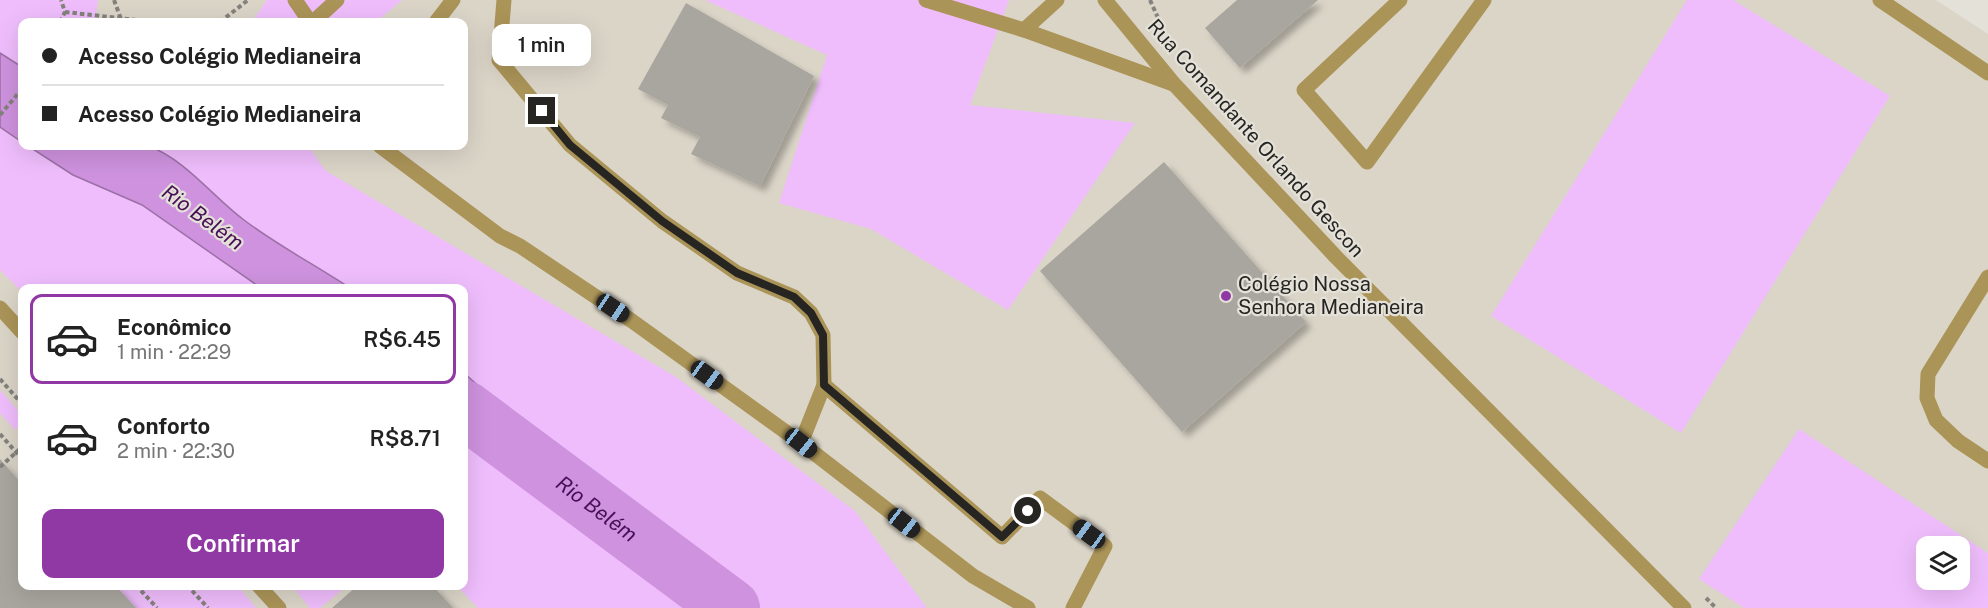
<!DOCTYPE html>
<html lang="pt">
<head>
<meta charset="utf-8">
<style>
	body { margin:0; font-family:"Public Sans",sans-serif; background:#f6f6f6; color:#222; height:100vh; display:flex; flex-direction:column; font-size:22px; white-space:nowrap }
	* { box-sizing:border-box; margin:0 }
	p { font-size:20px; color:#767676 }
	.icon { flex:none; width:33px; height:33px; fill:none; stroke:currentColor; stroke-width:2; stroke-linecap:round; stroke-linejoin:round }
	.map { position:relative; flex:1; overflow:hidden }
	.side { position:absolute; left:18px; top:284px; width:450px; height:306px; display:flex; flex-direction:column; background:#fff; border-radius:12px; box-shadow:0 6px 24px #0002 }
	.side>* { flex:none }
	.guide { position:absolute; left:18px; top:18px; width:450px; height:132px; border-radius:12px; box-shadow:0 6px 24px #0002; display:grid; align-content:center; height:132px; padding:0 24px; background:#fff }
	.tools { position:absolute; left:1916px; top:536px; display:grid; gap:12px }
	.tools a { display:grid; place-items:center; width:54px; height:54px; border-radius:12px; background:#fff; box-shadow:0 6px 24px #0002; font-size:30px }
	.end { position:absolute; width:27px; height:27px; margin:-14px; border:8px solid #262522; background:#fff; box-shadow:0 0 0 3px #fff }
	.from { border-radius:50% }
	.bubble { position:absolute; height:42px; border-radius:12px; background:#fff; box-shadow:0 6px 24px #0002; font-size:20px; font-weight:600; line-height:42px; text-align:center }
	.car { position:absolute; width:18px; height:36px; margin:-18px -9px; border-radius:8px; box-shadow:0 0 4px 2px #0007; background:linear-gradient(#222 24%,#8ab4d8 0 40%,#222 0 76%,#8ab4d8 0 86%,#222 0) }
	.guide b { display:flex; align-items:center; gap:21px; height:57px; font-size:22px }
	.guide b+b { border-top:2px solid #e0e0e0 }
	.guide i { width:15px; height:15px; background:#222 }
	ul { padding:10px 0 0; list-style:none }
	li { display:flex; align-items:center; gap:18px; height:90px; margin:0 12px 9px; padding:0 12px; border:3px solid transparent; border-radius:12px }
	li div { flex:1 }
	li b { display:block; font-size:22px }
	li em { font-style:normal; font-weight:600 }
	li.active { border-color:#9039a5 }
	li>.icon { width:54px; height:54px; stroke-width:1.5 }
	.button { display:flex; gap:12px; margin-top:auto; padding:12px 24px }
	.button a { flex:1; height:69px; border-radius:12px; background:#9039a5; color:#fff; font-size:24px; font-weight:600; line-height:69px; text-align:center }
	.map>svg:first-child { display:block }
	.built { fill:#dbd5c8; fill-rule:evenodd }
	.green { fill:#efbdfc; fill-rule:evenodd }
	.water { fill:#ce92de; stroke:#9c71a6; stroke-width:1.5 }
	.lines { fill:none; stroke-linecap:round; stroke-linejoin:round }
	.river { stroke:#ce92de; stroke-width:58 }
	.building { fill:#a9a69f; filter:url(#shadow) }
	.path { stroke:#84827c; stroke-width:4; stroke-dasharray:4.5 3; stroke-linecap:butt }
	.lane { stroke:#ab9458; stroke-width:15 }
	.route { stroke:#262522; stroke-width:8 }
	.poi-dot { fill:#9039a5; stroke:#e4e1d9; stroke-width:2 }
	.labels { text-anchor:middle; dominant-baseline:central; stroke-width:4.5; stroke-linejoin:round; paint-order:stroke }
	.street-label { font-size:20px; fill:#262522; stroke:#e4e1d9 }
	.poi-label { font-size:20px; fill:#262522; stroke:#e4e1d9; text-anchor:start }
	.water-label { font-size:21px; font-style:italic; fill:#470f55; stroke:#e4e1d9 }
</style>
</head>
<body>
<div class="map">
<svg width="1988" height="608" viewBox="0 0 1988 608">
	<defs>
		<filter id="shadow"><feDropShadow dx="5.5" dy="5.5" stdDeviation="3" flood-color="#0004"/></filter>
	</defs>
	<rect width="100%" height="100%" fill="#e4e1d9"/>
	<!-- built -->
	<path class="built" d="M0,0h1936l52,34v574h-1096l-428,-320h-442v297h442l104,23h-568zM22,22h442v124h-442zM1926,546h33v33h-33z"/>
	<!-- green -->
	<g class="green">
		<path d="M0,0h98l-3,22h-73v124h286l18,25 350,206 179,134 72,97h-449l-22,-23h8v-297h-442v4l-22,-22z"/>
		<path d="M267,0h135l-26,22h-124z"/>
		<path d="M705,0h304l-39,105 165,18 -127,187 -137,-81 -92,-26 48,-148z"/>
		<path d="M1687,0h46l157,96 -209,337 -190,-117z"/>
		<path d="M0,390l22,25v8l-7,7 -15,-17z"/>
		<path d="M1799,429l189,124v55h-244l-45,-29zM1926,546h33v33h-33z"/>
		<path d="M115,585h122l19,23h-120z"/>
		<path d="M291,585h57l-28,23h-10z"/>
	</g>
	<!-- water -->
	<g class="water">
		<path d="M0,53l22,14v75l-22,-15z"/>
		<path d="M28,146h121c38,15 63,50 95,74 33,25 71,45 106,68h-89l-119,-83 -69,-30z"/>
		<path d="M464,373l126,112 71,77 -139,-91 -58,-41z"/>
	</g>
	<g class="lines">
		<!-- river -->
		<path class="river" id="s1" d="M464,409l267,199"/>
	</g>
	<!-- building -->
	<g class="building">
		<path d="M1237,0h81l-78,68 -35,-40z"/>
		<path d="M686,3l128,73 -54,110 -69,-32 9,-17 -39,-19 7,-13 -30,-16z"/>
		<path d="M1164,162l142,160 -124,110 -142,-161z"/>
		<path d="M0,459l22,25v101h93l21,23h-136z"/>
		<path d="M358,585h74l21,23h-121z"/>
	</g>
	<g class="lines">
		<!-- path -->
		<g class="path">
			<path d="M114,0l7,19"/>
			<path d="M1150,0l13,29"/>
			<path d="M65,12l90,10"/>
			<path d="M60,22l5,-10 -4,-12"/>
			<path d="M220,22l28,-22"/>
			<path d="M0,115l22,-26"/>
			<path d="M0,379l22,25"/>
			<path d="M0,434l22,25"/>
			<path d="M0,467l22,-20"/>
			<path d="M136,585l21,23"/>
			<path d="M187,585l21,23"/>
			<path d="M1706,598l10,10"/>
		</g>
		<!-- lane -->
		<g class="lane">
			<path d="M295,0l15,22"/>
			<path d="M504,0l-5,60 71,85 92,76 75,52 57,24 17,16 12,22 1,50 178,152 38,-39 65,48 -32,62"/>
			<path d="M926,0l98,30 149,54"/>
			<path d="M1105,0l69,84 162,173 348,351"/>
			<path d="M1400,0l-96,90 63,72 117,-162"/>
			<path d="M1880,0l108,73"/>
			<path d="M313,22l24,-22"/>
			<path d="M436,22l17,-22"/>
			<path d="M1024,30l33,-30"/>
			<path d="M380,146l120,90 20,10 112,75 169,122 172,133 55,32"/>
			<path d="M1988,277l-60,97 -1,24 9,22 22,21 30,20"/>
			<path d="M0,308l22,24"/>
			<path d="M801,443l23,-58"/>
			<path d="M258,585l21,23"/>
		</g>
	</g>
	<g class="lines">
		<!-- route -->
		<path class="route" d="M542,111l28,34 92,76 75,52 57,24 17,16 12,22 1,50 178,152 26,-26"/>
	</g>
	<!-- markers -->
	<circle class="poi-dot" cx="1226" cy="296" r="6"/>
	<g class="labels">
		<!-- street labels -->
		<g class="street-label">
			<text transform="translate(1256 138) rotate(48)">Rua Comandante Orlando Gescon</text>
		</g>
		<!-- poi labels -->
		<g class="poi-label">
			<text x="1238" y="284">Colégio Nossa<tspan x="1238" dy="23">Senhora Medianeira</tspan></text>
		</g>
		<!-- water labels -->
		<g class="water-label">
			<text transform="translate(203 217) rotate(36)">Rio Belém</text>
			<text stroke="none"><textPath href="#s1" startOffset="166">Rio Belém</textPath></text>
		</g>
	</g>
</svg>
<div class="tools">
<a><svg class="icon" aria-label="layers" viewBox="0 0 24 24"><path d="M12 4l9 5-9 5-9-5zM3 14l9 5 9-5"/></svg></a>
</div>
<i class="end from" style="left:1028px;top:511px"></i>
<i class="end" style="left:542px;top:111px"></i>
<div class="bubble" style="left:492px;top:24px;width:99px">1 min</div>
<i class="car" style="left:613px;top:308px;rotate:124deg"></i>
<i class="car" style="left:707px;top:375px;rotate:126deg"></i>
<i class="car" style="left:801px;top:443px;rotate:128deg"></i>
<i class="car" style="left:904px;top:523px;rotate:128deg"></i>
<i class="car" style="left:1089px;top:534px;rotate:306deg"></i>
<div class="guide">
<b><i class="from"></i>Acesso Colégio Medianeira</b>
<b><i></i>Acesso Colégio Medianeira</b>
</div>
<section class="side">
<ul>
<li class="active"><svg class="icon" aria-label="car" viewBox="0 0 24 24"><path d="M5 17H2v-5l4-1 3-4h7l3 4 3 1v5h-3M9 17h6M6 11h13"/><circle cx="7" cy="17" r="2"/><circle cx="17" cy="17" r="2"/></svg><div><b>Econômico</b><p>1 min · 22:29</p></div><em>R$6.45</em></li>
<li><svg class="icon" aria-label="car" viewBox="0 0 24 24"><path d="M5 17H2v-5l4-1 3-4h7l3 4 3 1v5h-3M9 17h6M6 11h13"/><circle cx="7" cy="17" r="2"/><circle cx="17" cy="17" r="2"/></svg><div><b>Conforto</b><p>2 min · 22:30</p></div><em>R$8.71</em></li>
</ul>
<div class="button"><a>Confirmar</a></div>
</section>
</div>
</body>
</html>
